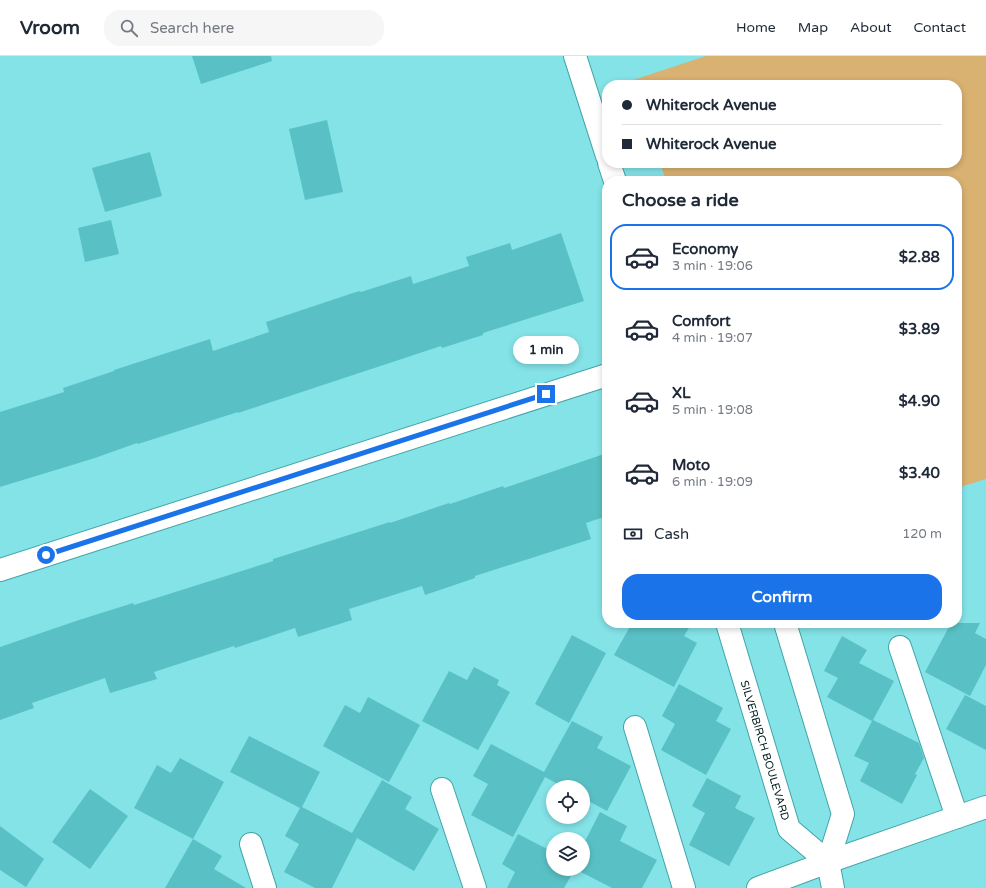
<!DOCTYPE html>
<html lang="en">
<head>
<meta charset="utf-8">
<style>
	body { margin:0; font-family:"Varela Round",sans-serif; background:#f6f6f7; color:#1f2937; height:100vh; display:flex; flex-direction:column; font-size:15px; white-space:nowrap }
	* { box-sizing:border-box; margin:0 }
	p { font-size:13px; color:#747a83 }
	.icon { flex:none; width:22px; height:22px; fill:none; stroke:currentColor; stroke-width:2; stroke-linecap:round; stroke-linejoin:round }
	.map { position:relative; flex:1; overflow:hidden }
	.panel { position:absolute; left:602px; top:120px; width:360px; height:452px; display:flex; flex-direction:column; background:#fff; border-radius:16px; box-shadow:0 2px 6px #0003 }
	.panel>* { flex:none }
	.top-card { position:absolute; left:602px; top:24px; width:360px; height:88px; border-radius:16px; box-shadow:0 2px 6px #0003; display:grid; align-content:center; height:88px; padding:0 20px; background:#fff }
	.buttons { position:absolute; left:546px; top:724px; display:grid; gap:8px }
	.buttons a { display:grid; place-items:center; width:44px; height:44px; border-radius:50%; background:#fff; box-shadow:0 2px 6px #0003; font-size:20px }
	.end { position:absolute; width:18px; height:18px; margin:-9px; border:5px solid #1a73e8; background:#fff; box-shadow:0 0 0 2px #fff }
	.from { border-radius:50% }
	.bubble { position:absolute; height:28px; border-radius:14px; background:#fff; box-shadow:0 2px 6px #0003; font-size:13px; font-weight:700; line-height:28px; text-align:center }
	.top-card b { display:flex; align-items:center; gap:14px; height:38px; font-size:15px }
	.top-card b+b { border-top:1px solid #e0e1e3 }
	.top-card i { width:10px; height:10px; background:#1f2937 }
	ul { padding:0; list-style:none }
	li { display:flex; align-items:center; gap:12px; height:66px; margin:0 8px 6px; padding:0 12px; border:2px solid transparent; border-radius:16px }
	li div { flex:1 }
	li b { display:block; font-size:15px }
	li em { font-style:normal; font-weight:700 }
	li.on { border-color:#1a73e8 }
	li>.icon { width:36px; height:36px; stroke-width:1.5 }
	h2 { padding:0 20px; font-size:18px; line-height:48px }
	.pay { display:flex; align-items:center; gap:10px; height:44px; padding:0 20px; font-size:15px }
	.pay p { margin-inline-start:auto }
	.action { display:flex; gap:8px; margin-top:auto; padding:8px 20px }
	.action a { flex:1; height:46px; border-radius:16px; background:#1a73e8; color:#fff; font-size:16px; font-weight:700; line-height:46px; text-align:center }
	header { display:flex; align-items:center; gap:24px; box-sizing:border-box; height:56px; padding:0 20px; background:#fff; border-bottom:1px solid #e0e1e3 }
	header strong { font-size:19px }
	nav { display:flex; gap:22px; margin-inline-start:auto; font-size:14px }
	.search { width:280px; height:36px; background:#f6f6f7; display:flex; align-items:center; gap:10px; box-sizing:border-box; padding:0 14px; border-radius:16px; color:#747a83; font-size:15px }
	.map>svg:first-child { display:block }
	.green { fill:#d9b171 }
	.building { fill:#59c1c5 }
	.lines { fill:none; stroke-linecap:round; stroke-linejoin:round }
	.minor-casing { stroke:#42a4a8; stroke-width:24 }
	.minor { stroke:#fff; stroke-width:22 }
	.route { stroke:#1a73e8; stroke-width:5 }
	.labels { text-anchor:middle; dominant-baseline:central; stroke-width:3.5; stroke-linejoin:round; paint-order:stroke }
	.street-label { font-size:11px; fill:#001c1d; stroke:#cffcfd }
</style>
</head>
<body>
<header>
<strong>Vroom</strong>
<div class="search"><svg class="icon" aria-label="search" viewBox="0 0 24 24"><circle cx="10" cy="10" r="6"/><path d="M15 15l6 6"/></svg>Search here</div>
<nav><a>Home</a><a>Map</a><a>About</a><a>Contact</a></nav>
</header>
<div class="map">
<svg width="986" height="832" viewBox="0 0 986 832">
	<rect width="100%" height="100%" fill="#84e3e7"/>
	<!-- green -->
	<path class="green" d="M706,0h280v423l-29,9v-307h-291l-6,-18h297v-78h-323l-1,-5z"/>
	<!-- building -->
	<g class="building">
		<path d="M192,0h79l1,5 -71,23z"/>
		<path d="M327,64l16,72 -38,8 -16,-71z"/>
		<path d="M150,96l12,44 -57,16 -13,-44z"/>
		<path d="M111,164l8,34 -34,8 -7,-34z"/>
		<path d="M561,177l23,68 -101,32v2l-41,13 -1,-2 -203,67v-1l-100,32 -1,-1 -42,15 -95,29v-75l64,-20 -1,-4 51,-17v-1l96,-31 3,12 56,-19 -3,-10 87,-29 7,-2 1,1 50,-16 2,8 56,-18 -3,-9 44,-14 2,7z"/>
		<path d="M607,397v63l-21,7 5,16 -116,37v2l-50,17 -3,-9 -73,23 3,11 -54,17 -3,-9 -60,20 -1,-2 -80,26 3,7 -47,14 -5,-15 -73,25 2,5 -34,12v-73l76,-26 57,-18 1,2 139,-44v-2l117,-37v1l59,-20 1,1 53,-18 1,2z"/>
		<path d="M632,567h60l-8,13 13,7 -23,44 -60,-32z"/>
		<path d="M951,567h29l-5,10 11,6v26l-16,31 -45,-24z"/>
		<path d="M572,579l34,18 -37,70 -34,-19z"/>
		<path d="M842,580l25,14 -8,13 35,18 -21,39 46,23 5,15 -9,16 2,1 -15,29 -42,-23 9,-18 -15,-7 18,-35 -45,-24 11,-19 -14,-7z"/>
		<path d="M474,611l25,13 -2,5 13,7 -32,58 -56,-29 27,-50 18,9z"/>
		<path d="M679,628l44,24 -7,13 15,8 -25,46 -45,-25 14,-26 -13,-8z"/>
		<path d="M965,639l21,11v44l-40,-21z"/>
		<path d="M368,641l52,28 -31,57 -66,-36 22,-41 15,8z"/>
		<path d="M572,665l31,16 -6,11 34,18 -24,45 -24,-13v-11h-20l-18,-10 -32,60 -42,-22 17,-31 -15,-8 18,-32 53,28z"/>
		<path d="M249,680l71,36 -18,35 50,26 30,-53 30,17 -7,12 34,20 -25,42 -57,-33 -25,50h-17l-31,-16 15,-28 -14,-8 15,-28 -70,-36z"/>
		<path d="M180,702l44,24 -31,57 29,17 -8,13 32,19h-81l28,-49 -59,-31 23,-43 14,8z"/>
		<path d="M707,722l34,18 -6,12 20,10 -26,48 -40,-21 16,-32 -13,-7z"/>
		<path d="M90,733l38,27 -38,53 -38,-27z"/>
		<path d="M600,756l27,14 -7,15 37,19 -15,28h-30l-37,-19h8v-24z"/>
		<path d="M0,770l44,33 -18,28 -26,-17z"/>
		<path d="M518,778l35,18v17h22l-11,19h-57l8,-16 -13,-8z"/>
	</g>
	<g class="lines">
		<!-- minor casing -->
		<g class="minor-casing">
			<g id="minor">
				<path d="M575,0l32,100"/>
				<path d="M609,107l6,18"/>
				<path d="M0,514l607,-195"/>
				<path id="s1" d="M727,567l62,206 39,33"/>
				<path d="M785,567l58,191 -15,48 5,26"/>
				<path d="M900,591l57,170"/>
				<path d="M635,671l49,161"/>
				<path d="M442,733l33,99"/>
				<path d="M251,788l14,44"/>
				<path d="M758,832l70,-26 129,-45 29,-10"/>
			</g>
		</g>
		<!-- minor -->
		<use href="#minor" class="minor"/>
	</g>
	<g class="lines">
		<!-- route -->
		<path class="route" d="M46,499l500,-161"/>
	</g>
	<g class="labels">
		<!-- street labels -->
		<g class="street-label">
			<text stroke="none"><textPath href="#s1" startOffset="133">SILVERBIRCH BOULEVARD</textPath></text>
		</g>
	</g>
</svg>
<div class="buttons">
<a><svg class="icon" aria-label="locate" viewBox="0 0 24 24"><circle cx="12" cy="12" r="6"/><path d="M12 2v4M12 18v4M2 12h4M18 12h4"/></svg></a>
<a><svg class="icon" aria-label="layers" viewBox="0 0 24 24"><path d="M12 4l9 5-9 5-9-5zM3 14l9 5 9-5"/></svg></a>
</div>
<i class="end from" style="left:46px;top:499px"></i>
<i class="end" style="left:546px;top:338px"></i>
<div class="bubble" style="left:513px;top:280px;width:66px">1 min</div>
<div class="top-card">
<b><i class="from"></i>Whiterock Avenue</b>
<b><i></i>Whiterock Avenue</b>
</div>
<section class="panel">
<h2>Choose a ride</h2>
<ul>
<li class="on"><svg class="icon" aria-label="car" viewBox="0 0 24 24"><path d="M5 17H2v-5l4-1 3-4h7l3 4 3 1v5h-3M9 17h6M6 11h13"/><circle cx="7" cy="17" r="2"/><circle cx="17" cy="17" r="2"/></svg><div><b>Economy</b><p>3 min · 19:06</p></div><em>$2.88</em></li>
<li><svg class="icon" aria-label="car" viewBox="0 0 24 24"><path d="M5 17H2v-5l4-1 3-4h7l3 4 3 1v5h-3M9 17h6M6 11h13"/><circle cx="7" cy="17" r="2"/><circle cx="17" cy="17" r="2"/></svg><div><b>Comfort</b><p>4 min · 19:07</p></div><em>$3.89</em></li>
<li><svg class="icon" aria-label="car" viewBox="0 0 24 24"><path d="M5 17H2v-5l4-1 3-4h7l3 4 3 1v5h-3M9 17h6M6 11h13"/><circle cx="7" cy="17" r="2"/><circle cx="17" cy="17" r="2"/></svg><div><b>XL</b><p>5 min · 19:08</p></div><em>$4.90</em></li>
<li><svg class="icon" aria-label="car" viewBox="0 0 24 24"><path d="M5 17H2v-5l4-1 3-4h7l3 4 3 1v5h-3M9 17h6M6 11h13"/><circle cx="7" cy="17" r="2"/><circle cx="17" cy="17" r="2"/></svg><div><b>Moto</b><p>6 min · 19:09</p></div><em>$3.40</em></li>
</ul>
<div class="pay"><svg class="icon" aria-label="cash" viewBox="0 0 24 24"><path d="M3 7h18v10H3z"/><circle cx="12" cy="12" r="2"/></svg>Cash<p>120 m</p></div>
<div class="action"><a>Confirm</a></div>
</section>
</div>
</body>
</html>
